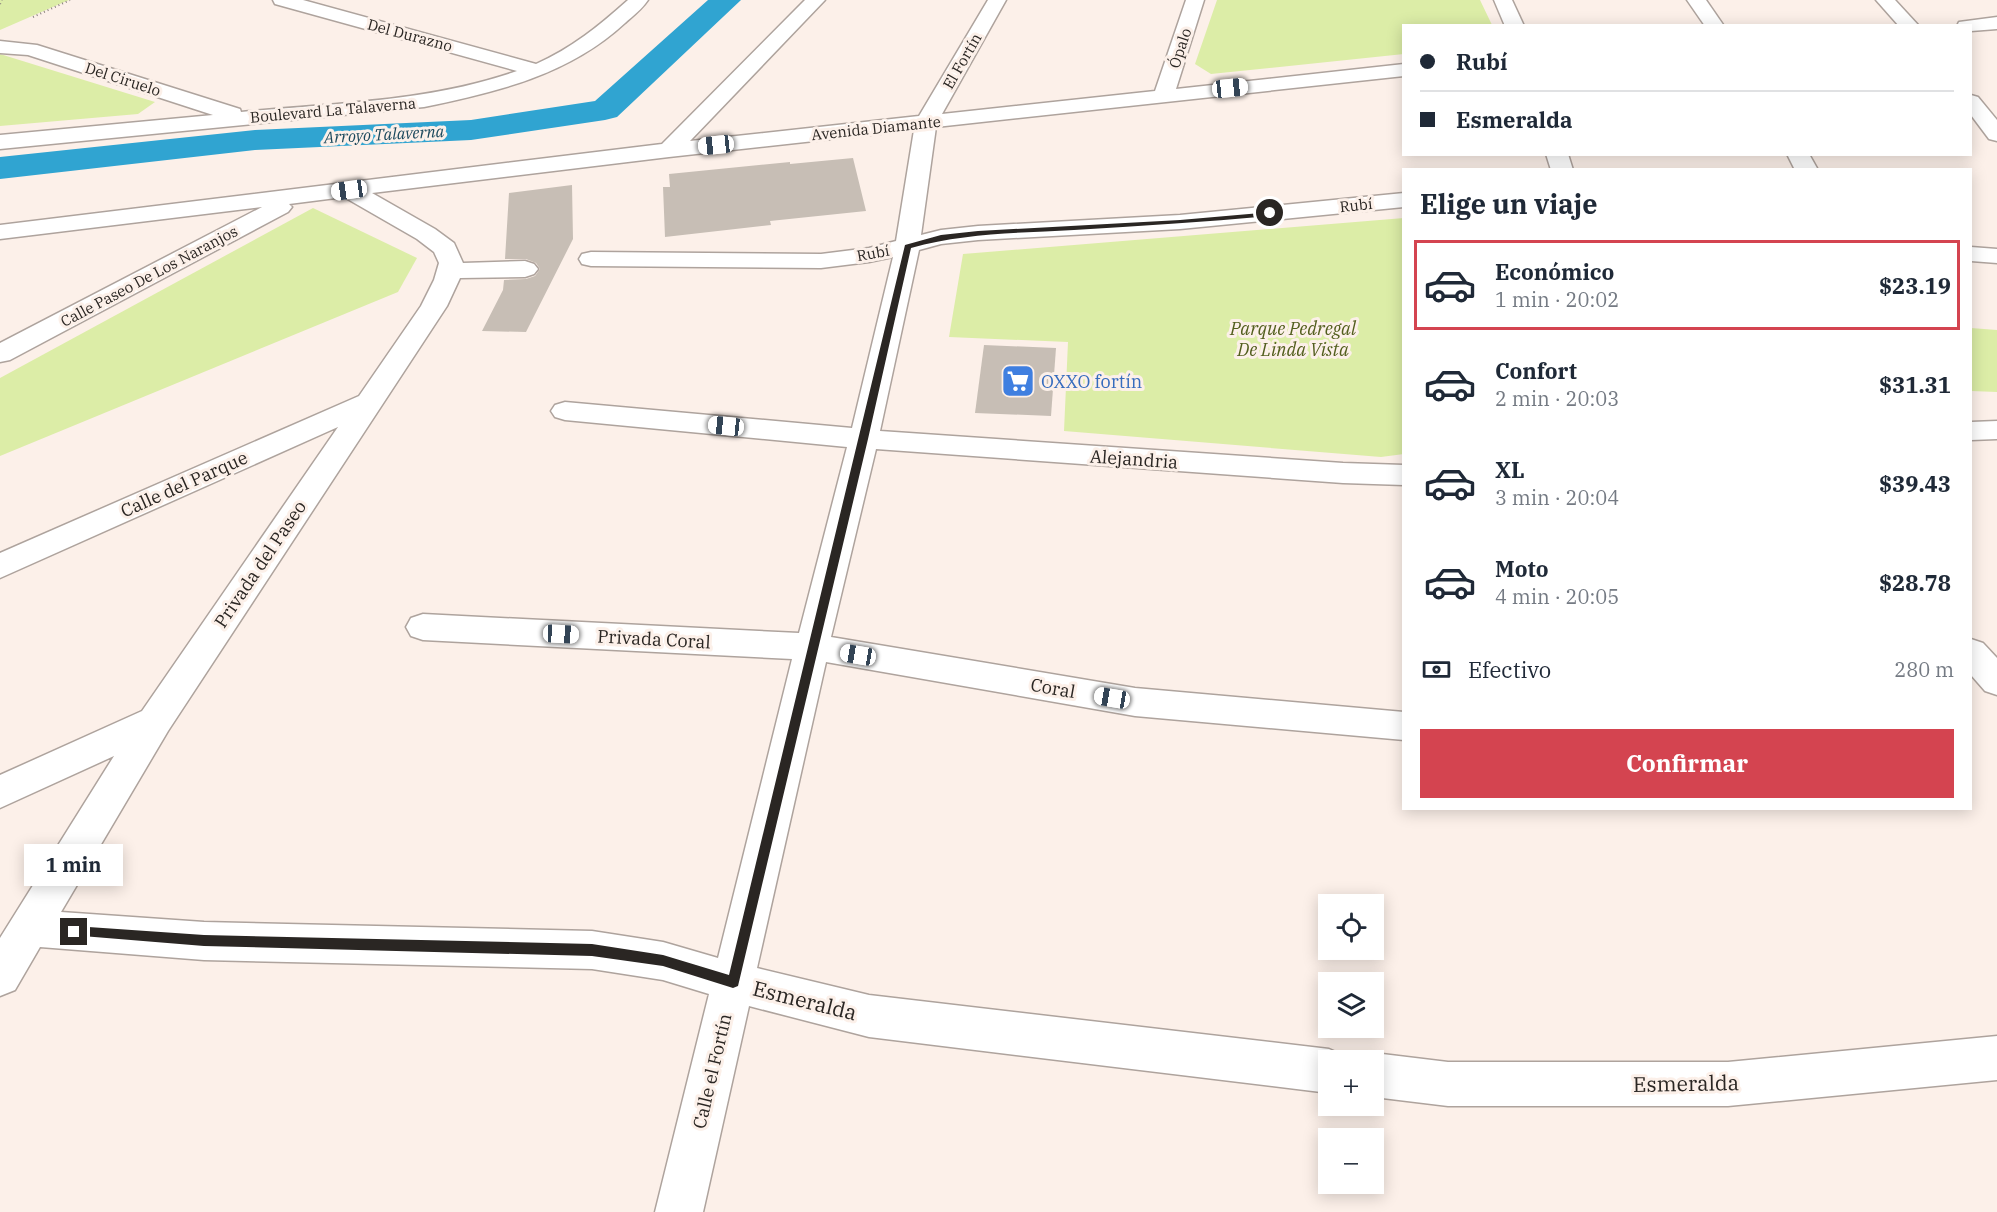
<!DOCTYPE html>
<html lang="es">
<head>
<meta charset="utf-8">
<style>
	body { margin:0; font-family:"IBM Plex Serif",serif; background:#f2f2f3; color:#1f2937; height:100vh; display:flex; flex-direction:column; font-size:22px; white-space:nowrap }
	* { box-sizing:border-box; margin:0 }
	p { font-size:20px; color:#747a83 }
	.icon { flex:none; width:33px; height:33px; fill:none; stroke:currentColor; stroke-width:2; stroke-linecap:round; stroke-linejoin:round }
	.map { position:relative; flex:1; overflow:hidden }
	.details { position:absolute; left:1402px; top:168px; width:570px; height:642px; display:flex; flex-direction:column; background:#fff; border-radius:0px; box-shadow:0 3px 15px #0003 }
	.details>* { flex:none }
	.banner { position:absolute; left:1402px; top:24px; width:570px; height:132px; border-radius:0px; box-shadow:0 3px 15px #0003; display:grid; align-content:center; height:132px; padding:0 18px; background:#fff }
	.fabs { position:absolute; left:1318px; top:894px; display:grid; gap:12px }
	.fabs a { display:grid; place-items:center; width:66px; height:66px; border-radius:0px; background:#fff; box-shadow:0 3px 15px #0003; font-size:30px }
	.end { position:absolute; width:27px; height:27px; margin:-14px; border:8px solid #2a2623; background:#fff; box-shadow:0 0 0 3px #fff }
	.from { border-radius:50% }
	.bubble { position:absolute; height:42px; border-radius:0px; background:#fff; box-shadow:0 3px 15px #0003; font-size:20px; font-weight:700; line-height:42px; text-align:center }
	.car { position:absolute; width:18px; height:36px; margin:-18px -9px; border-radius:8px; box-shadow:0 0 4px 2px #0007; background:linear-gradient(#fff 24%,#345 0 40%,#fff 0 76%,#345 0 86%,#fff 0) }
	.banner b { display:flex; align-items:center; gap:21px; height:57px; font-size:22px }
	.banner b+b { border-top:2px solid #e0e1e3 }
	.banner i { width:15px; height:15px; background:#1f2937 }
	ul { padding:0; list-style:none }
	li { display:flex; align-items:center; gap:18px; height:90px; margin:0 12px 9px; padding:0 6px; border:3px solid transparent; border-radius:0px }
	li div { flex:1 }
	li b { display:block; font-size:22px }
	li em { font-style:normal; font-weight:700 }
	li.current { border-color:#d44450 }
	li>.icon { width:54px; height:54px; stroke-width:1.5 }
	h2 { padding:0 18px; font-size:27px; line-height:72px }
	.pay { display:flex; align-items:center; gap:15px; height:66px; padding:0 18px; font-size:22px }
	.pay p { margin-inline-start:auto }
	.primary-button { display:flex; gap:12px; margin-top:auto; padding:12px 18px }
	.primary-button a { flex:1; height:69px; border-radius:0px; background:#d44450; color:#fff; font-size:24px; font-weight:700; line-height:69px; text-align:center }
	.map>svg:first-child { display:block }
	.green { fill:#dceda7 }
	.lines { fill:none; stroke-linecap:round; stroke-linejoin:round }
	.canal { fill:#30a4d1; fill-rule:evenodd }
	.building { fill:#c7beb5 }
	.street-casing { stroke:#aea39d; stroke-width:3 }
	.path { stroke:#89817d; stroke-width:2; stroke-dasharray:1 3; stroke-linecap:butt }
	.street { fill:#fff; fill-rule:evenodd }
	.route { fill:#2a2623 }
	.labels { text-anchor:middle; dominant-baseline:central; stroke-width:6; stroke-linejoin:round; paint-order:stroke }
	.far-street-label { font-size:15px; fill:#2a2623; stroke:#fcf0e9 }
	.far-water-label { font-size:16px; font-style:italic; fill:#1a485c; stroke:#fcf0e9 }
	.park-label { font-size:18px; font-style:italic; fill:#525e1d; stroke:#fcf0e9 }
	.shop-label { font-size:18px; fill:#366cbe; stroke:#fcf0e9; text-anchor:start }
	.street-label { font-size:18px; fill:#2a2623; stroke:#fcf0e9 }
	.near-street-label { font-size:21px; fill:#2a2623; stroke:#fcf0e9 }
</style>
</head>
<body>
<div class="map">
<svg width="1997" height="1212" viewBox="0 0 1997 1212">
	<rect width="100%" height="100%" fill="#fcf0e9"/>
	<!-- green -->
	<g class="green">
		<path d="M0,0h69l-69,30z"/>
		<path d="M1217,0h263l12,25 -88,1v28l-193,20 -16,-10z"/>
		<path d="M0,54l155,48 -17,12 -138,12z"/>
		<path d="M313,208l104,50 -19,34 -398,164v-78z"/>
		<path d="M1404,218v236l-23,3 -317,-26 4,-89 -119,-5 14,-83z"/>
		<path d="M1971,328l26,2v62l-26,-1z"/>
	</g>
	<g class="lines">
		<!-- canal -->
		<path class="canal" d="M708,0h33l-124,117 -12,3 -134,20 -216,10 -255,29v-22l255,-27 216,-10 124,-19z"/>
	</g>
	<!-- building -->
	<g class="building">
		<path d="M853,158l13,53 -96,10 1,4 -106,12 -2,-50h7l-1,-13 121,-12v2z"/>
		<path d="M572,185l1,54 -47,93 -44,-1 21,-41 1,-10 22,-1 9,-3 5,-7 -4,-6 -10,-4h-21l4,-66z"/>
		<path d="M984,345l72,3 -5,68 -76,-3z"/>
	</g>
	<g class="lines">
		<!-- street casing -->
		<g class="street-casing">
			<g id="street">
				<path d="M273,0h30l233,64c36,-16 63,-38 92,-64h20c-6,9 -15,16 -23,23 -56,52 -128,69 -201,84l-424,42v-14l213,-20 -185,-60 -28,-2v-12l37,4 203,64 1,3c92,-9 188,-10 276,-41l-242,-67z"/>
				<path d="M805,0h20l-135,141 229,-25 69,-116h18l-64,114 213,-23 31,-91h18l-28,89 228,-25v12l-468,51 -15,108 20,-5 37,-4 202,-11 224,-22v14l-224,22 -202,11 -37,4 -22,6 -39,181 463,32 61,2v20l-61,-2 -467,-34 -45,188 304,51 269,24v28l-269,-24 -309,-54 -69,306 112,27 460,54 16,7 2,4h-18v33l-460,-56 -120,-31 -46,206h-48l54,-218 -46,-14 -71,-11 -388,-9 -164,-13 -25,43 -15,6v-58l114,-182 -114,52v-33l142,-64 196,-284 -338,151v-25l359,-157 62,-90 13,-26 5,-17 -5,-11 -17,-13 -73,-42 -55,7 3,3 -4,5 -278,148 -10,2v-19l262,-136 -262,32v-14l662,-81zM914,130l-18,111 -27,7 -48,6 -230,-2 -9,2 -3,5 3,5 9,2 230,2 48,-6 24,-5 -41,171 -287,-26 -10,3 -4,6 4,6 10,3 282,27 -48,186 -376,-19 -12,4 -5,9 5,9 12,4 369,19 -74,299 -55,-16 -71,-11 -388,-9 -143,-10 107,-181 279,-425 13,-28 65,-1 9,-3 4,-5 -4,-5 -9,-3 -62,2 -9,-20 -19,-14 -63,-36 297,-36z"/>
				<path d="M1494,0h18l12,26h-19z"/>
				<path d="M1687,0h19l18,26h-19z"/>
				<path d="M1876,0h19l24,26h-20z"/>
				<path d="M1997,17v12l-26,2v-5h-14l2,-4z"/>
				<path d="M1971,95l7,2 19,23v21l-8,-2 -18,-24z"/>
				<path d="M1546,154h22l5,16h-22z"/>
				<path d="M1787,154h22l9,16h-23z"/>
				<path d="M1971,247l26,2v14l-26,-2z"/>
				<path d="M1997,421v18l-26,1v-18z"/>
				<path d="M1971,639l12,4 14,15v37l-12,-4 -14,-16z"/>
				<path d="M1997,1036v44l-269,26h-280l-74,-9v-37h-16l16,-7 74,9h280z"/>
			</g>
		</g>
		<!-- path -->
		<g class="path">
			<path d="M0,4l2,-4"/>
			<path d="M33,17l37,-17"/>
		</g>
		<!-- street -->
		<use href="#street" class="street"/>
	</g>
	<!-- route -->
	<path class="route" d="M1272,212l-2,4c-66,6 -131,10 -196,14 -55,3 -110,3 -163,18l-43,191 -130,547 -5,2 -70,-22 -71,-10 -388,-10 -134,-11v-7l4,-2 130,9 388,9 71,11 66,20 176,-730 36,-10 37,-4 202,-11z"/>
	<!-- icons -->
	<defs>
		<g id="supermarket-square" transform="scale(1.725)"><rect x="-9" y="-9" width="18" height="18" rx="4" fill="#3f7fe0" stroke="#fcf0e9"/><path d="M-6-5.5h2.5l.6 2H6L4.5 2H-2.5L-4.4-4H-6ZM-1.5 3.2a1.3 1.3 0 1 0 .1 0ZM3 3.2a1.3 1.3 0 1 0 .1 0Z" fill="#fff"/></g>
	</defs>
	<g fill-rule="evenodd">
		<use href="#supermarket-square" x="1018" y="381"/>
	</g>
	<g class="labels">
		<!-- far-street labels -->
		<g class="far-street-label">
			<text transform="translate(410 35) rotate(15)">Del Durazno</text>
			<text transform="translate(1180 48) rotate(-72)">Ópalo</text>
			<text transform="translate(962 61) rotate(-60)">El Fortín</text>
			<text transform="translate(123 79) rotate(18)">Del Ciruelo</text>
			<text transform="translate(333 110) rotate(-5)">Boulevard La Talaverna</text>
			<text transform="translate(876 128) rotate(-6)">Avenida Diamante</text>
			<text transform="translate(1356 205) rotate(-6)">Rubí</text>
			<text transform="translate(873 253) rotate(-10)">Rubí</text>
			<text transform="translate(149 276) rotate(-28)">Calle Paseo De Los Naranjos</text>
		</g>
		<!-- far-water labels -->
		<g class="far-water-label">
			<text transform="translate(384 134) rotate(-3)">Arroyo Talaverna</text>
		</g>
		<!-- park labels -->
		<g class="park-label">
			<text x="1293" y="328">Parque Pedregal<tspan x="1293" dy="21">De Linda Vista</tspan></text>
		</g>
		<!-- shop labels -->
		<g class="shop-label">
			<text x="1041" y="381">OXXO fortín</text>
		</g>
		<!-- street labels -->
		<g class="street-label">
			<text transform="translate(1134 459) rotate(4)">Alejandria</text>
			<text transform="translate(184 484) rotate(-24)">Calle del Parque</text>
			<text transform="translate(260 564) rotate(-56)">Privada del Paseo</text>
			<text transform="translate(654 639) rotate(3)">Privada Coral</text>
			<text transform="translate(1053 688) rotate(10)">Coral</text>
			<text transform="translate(712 1071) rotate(-77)">Calle el Fortín</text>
		</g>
		<!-- near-street labels -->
		<g class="near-street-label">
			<text transform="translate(805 1000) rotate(14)">Esmeralda</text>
			<text transform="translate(1686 1083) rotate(-1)">Esmeralda</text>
		</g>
	</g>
</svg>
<div class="fabs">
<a><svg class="icon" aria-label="locate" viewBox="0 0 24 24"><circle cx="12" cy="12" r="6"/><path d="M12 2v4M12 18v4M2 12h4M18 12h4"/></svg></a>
<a><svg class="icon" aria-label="layers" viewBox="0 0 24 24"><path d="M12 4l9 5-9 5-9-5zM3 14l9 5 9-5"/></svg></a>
<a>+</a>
<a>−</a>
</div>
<i class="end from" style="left:1270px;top:213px"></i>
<i class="end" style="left:74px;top:932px"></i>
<div class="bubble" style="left:24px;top:844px;width:99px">1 min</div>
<i class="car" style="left:1230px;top:88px;rotate:84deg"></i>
<i class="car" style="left:716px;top:145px;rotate:264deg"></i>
<i class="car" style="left:349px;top:190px;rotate:262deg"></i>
<i class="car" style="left:726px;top:426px;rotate:276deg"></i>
<i class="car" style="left:561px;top:634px;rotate:93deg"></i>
<i class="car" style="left:858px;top:655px;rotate:280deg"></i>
<i class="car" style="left:1112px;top:698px;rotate:280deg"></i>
<div class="banner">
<b><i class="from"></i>Rubí</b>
<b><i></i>Esmeralda</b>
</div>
<section class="details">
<h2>Elige un viaje</h2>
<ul>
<li class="current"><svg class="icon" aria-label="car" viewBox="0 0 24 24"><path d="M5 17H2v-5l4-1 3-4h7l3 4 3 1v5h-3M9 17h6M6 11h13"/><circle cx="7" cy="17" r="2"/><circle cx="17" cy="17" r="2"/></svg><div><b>Económico</b><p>1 min · 20:02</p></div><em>$23.19</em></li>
<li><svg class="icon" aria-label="car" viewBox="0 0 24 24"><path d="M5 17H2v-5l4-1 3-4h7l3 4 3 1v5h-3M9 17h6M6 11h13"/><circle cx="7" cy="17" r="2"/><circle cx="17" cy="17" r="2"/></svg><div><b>Confort</b><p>2 min · 20:03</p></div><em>$31.31</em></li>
<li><svg class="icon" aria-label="car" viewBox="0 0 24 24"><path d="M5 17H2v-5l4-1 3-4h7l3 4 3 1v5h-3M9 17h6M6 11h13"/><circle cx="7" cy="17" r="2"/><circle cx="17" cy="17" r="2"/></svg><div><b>XL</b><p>3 min · 20:04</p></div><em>$39.43</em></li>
<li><svg class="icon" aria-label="car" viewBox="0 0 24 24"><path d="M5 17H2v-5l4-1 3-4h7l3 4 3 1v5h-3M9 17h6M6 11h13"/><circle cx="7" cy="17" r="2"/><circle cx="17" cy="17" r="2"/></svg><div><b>Moto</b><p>4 min · 20:05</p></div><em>$28.78</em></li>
</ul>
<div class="pay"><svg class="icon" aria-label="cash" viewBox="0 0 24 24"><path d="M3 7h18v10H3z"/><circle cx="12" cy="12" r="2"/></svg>Efectivo<p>280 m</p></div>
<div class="primary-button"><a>Confirmar</a></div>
</section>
</div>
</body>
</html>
